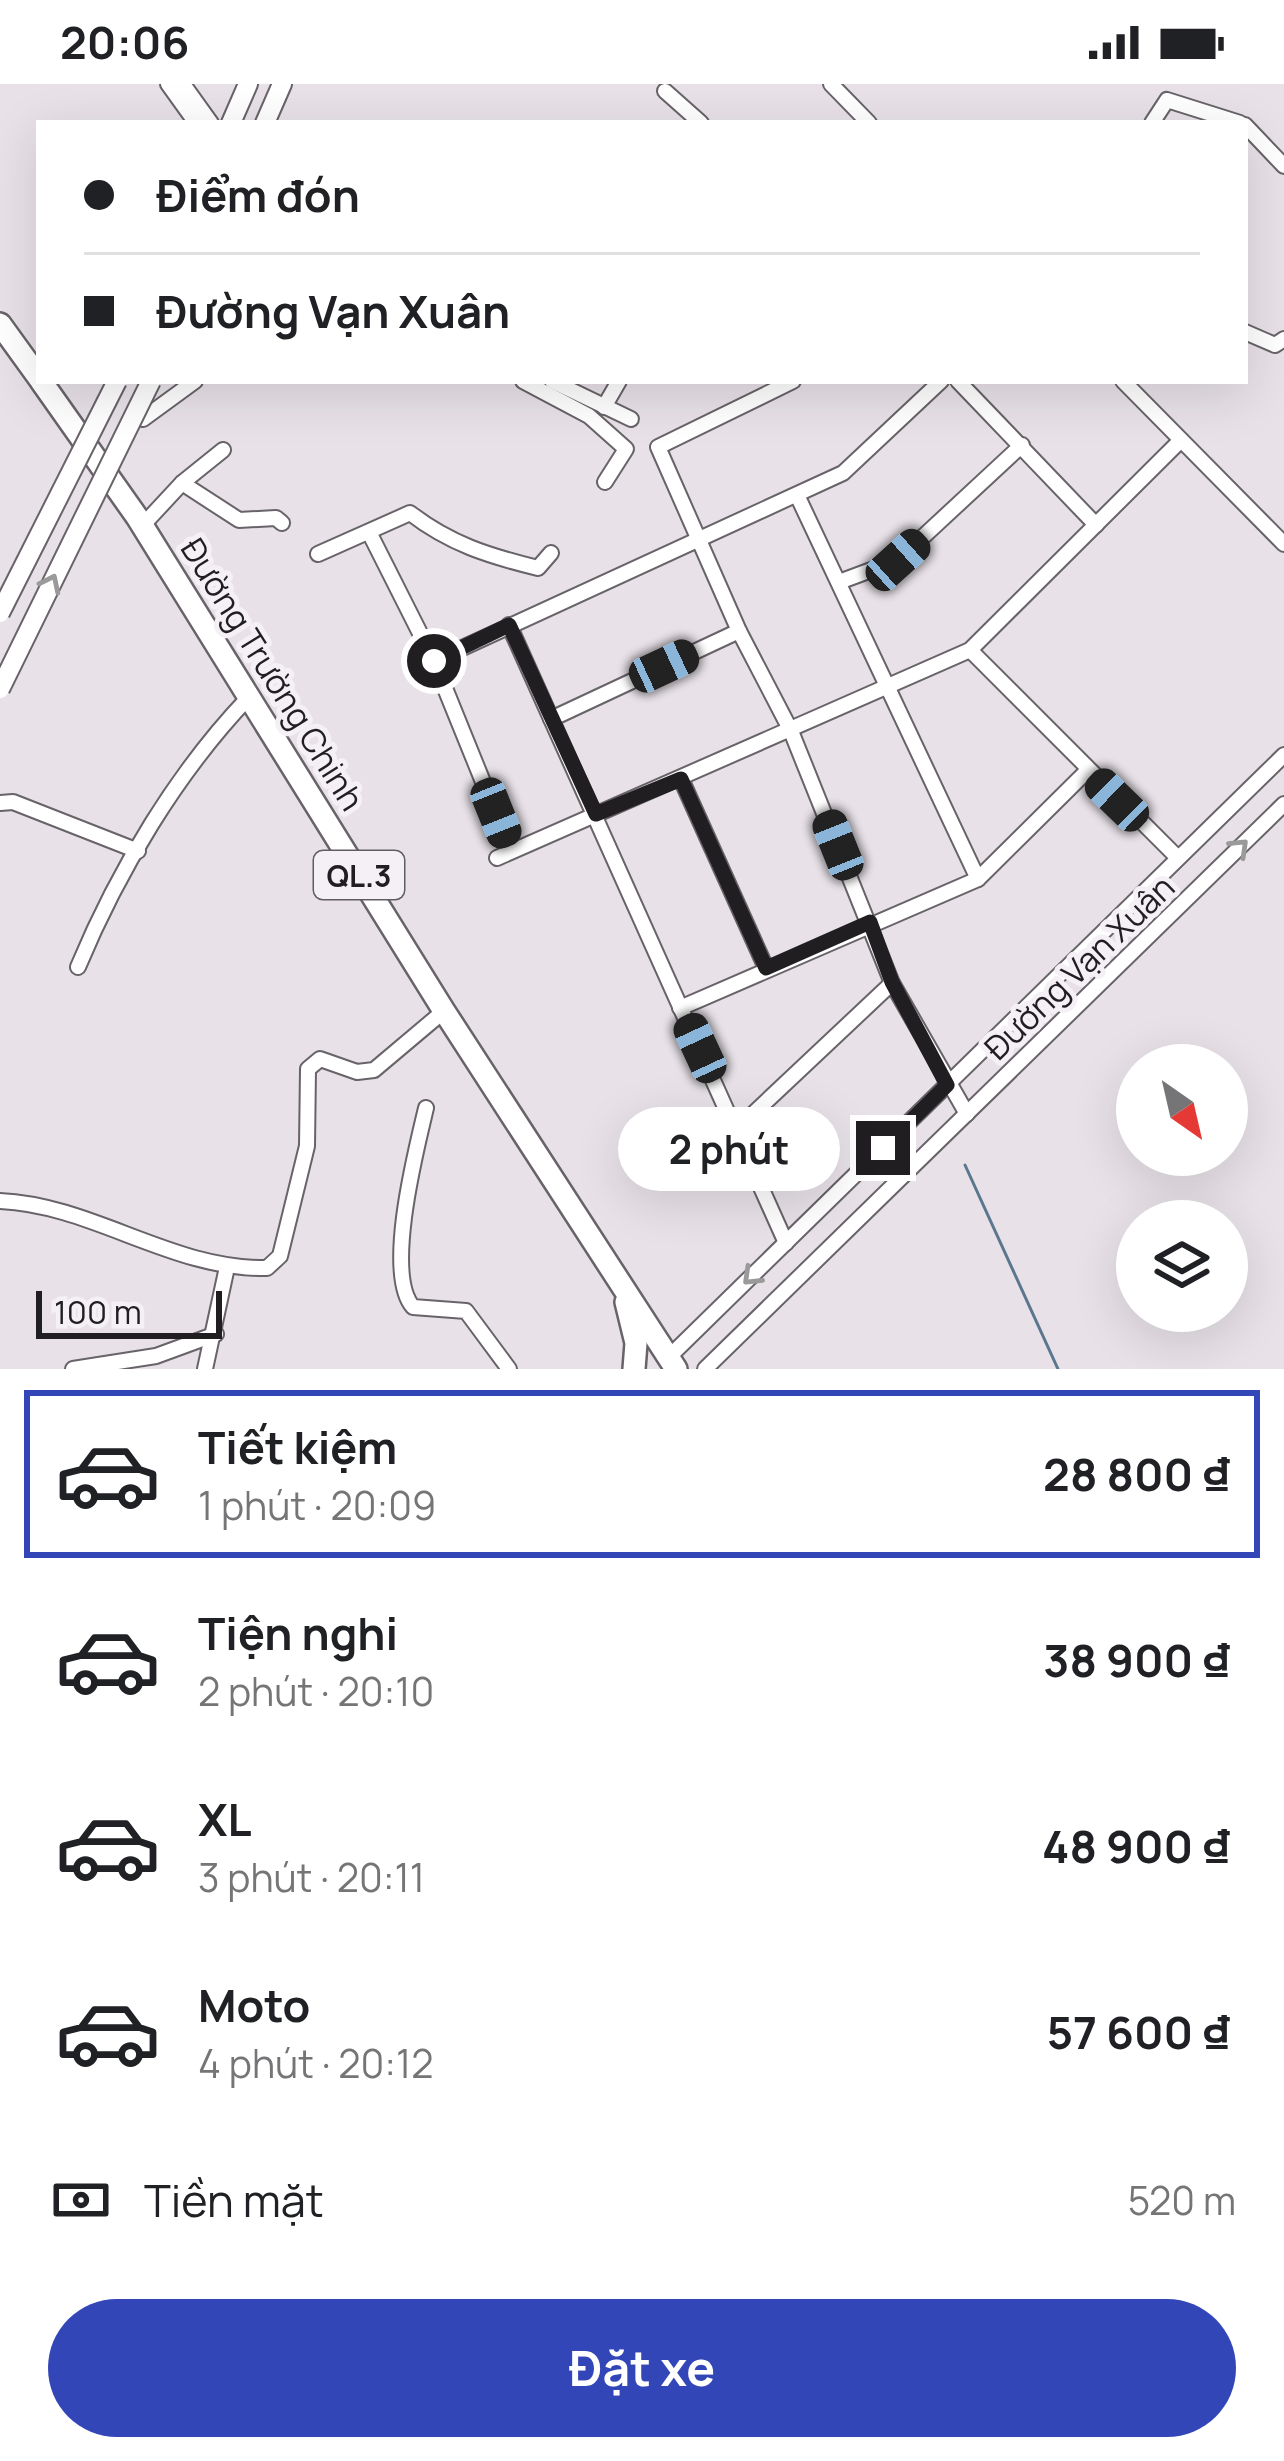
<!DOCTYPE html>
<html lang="vi">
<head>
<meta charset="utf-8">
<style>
	body { margin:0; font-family:Manrope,sans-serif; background:#f2f2f2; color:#202124; height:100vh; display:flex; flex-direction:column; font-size:45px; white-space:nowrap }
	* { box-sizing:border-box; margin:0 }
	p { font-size:39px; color:#757577 }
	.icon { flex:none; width:66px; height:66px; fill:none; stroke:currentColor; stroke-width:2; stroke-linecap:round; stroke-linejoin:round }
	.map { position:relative; height:1285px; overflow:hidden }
	.side { display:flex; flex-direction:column; background:#fff; flex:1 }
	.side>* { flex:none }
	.banner { position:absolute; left:36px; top:36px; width:1212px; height:264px; border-radius:0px; box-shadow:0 12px 48px #0002; display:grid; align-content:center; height:264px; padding:0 48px; background:#fff }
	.needle { width:78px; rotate:146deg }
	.tools { position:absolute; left:1116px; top:960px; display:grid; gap:24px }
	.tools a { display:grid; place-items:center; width:132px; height:132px; border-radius:50%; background:#fff; box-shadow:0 12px 48px #0002; font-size:60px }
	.scale { position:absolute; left:36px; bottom:30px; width:186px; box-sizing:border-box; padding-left:12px; border:6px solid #201e20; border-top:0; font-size:33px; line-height:42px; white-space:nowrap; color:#201e20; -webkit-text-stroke:9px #f5f0f6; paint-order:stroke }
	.end { position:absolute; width:54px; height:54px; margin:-27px; border:15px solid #201e20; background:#fff; box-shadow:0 0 0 6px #fff }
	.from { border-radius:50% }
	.bubble { position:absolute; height:84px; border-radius:42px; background:#fff; box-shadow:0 12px 48px #0002; font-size:39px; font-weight:700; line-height:84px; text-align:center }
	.car { position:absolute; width:36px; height:72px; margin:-36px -18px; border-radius:15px; box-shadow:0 0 9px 3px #0007; background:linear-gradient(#222 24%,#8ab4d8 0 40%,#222 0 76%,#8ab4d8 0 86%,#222 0) }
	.banner b { display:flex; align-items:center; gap:42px; height:114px; font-size:45px }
	.banner b+b { border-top:3px solid #e0e0e0 }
	.banner i { width:30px; height:30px; background:#202124 }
	ul { padding:21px 0 0; list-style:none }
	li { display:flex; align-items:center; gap:36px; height:168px; margin:0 24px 18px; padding:0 24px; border:6px solid transparent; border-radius:0px }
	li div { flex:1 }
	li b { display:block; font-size:45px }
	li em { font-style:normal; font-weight:700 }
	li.current { border-color:#3346b8 }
	li>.icon { width:108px; height:108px; stroke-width:1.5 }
	.pay { display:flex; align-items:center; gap:30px; height:132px; padding:0 48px; font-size:45px }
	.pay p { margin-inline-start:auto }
	.cta { display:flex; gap:24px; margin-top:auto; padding:24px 48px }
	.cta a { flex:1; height:138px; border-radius:72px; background:#3346b8; color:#fff; font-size:48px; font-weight:700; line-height:138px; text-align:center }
	.status { display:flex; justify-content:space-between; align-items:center; height:84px; padding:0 60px; background:#fff; direction:ltr }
	.status svg { height:33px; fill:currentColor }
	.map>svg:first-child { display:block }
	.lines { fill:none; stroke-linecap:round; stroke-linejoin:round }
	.stream { stroke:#5b778e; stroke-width:3 }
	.minor-casing { stroke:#686368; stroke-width:18 }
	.major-casing { stroke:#686368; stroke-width:22 }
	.highway-casing { stroke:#686368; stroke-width:26 }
	.minor { stroke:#fff; stroke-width:14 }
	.major { stroke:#fff; stroke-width:18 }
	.highway { stroke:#fff; stroke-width:21 }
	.major-bridge-casing { stroke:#686368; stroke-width:22; stroke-linecap:butt }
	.major-bridge { stroke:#fff; stroke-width:18 }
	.oneway { stroke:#9b9a9b }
	.route { stroke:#201e20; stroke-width:15 }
	.labels { text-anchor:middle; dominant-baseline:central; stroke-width:10; stroke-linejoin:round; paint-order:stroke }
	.shield { fill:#f5f0f6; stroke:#605d60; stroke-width:3 }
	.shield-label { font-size:30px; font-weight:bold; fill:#201e20 }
	.street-label { font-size:33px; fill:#201e20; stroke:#f5f0f6 }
</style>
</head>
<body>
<div class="status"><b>20:06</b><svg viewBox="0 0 49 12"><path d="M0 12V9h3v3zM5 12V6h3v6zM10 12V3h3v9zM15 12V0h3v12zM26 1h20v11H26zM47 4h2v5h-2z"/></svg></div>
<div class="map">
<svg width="1284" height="1285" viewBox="0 0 1284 1285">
	<rect width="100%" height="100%" fill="#e8e2e8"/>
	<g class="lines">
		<!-- stream -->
		<path class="stream" d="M965,1081l93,204"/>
		<!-- minor casing -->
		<g class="minor-casing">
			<g id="minor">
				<path d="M168,0l28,39"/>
				<path d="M183,0l28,39"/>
				<path d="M831,0l38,39"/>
				<path d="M665,7l36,32"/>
				<path d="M1152,39l15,-23 73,23"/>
				<path d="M1245,41l39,41"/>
				<path d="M1245,248l30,13 9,-6"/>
				<path d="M523,297l66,35 37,33 -21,33"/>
				<path d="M552,297l79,38"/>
				<path d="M793,297l-135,66 81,184 52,100 101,252 75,131"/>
				<path d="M958,297l138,144"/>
				<path d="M1123,297l161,163"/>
				<path d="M604,323l15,-26"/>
				<path d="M143,335l52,-38"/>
				<path d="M182,399l57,37 37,-2 6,5"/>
				<path d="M797,411l181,384"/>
				<path d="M143,441l39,-42 41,-33"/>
				<path d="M369,448l65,129 77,190"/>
				<path d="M318,470l92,-41c40,31 79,43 128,55l13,-15"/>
				<path d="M839,498l59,-22 124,-115"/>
				<path d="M509,541l277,618"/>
				<path d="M970,566l208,208"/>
				<path d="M434,577l409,-188 98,-92"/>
				<path d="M551,635l188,-88"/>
				<path d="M681,695l85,189"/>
				<path d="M0,719l13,-1 125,49"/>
				<path d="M497,774l473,-208 211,-210"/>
				<path d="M78,883c40,-96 99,-195 171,-270"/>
				<path d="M680,924l298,-129 109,-108"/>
				<path d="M426,1024c-10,42 -42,166 -13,199l53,4 43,58"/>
				<path d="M737,1045l155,-146"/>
				<path d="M0,1117c93,4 172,69 267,67l13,-12 27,-110 1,-77 12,-10 37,13 17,-2 70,-59"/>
				<path d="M669,1273l615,-602"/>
				<path d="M73,1285l83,-13 60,-22"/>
				<path d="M205,1285l22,-102"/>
				<path d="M705,1285l579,-565"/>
			</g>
		</g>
		<!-- major casing -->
		<g class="major-casing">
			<g id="major">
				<path d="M231,39l17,-39"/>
				<path d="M265,39l17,-39"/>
			</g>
		</g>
		<!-- highway casing -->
		<g class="highway-casing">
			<g id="highway">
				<path d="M0,240l39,54"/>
				<path d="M41,297l96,136 307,494 232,358"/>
				<path d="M626,1218l10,41 -2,26"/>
			</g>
		</g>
		<!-- minor -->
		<use href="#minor" class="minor"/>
		<!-- major -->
		<use href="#major" class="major"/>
		<!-- highway -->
		<use href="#highway" class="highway"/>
		<!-- major-bridge casing -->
		<g class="major-bridge-casing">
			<g id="major-bridge">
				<path d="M0,529l117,-232"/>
				<path d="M0,605l151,-308"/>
			</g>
		</g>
		<!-- major-bridge -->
		<use href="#major-bridge" class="major-bridge"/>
	</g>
	<!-- one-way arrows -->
	<defs><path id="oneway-chevron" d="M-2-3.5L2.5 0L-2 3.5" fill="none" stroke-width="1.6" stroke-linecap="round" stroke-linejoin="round" transform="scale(3)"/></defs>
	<g class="oneway">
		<use href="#oneway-chevron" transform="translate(51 499) rotate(-64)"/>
		<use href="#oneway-chevron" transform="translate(1240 763) rotate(-44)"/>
		<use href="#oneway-chevron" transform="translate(751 1193) rotate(136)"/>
	</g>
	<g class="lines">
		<!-- route -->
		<path class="route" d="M434,577l75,-36 87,189 85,-35 85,189 104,-46 22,60 55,103 -64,63"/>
	</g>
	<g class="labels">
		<!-- shield labels -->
		<rect class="shield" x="314" y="767" width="90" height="48" rx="9"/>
		<g class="shield-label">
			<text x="359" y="791">QL.3</text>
		</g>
		<!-- street labels -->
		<g class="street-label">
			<text transform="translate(273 590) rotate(58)">Đường Trường Chinh</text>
			<text transform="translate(1079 883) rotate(-44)">Đường Vạn Xuân</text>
		</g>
	</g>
</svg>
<div class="tools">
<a><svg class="needle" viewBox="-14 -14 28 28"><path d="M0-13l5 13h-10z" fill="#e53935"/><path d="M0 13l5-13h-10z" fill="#757577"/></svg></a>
<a><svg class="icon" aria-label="layers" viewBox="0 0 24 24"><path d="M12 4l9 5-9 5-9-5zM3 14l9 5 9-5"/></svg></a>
</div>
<div class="scale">100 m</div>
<i class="end from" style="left:434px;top:577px"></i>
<i class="end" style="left:883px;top:1064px"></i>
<div class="bubble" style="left:618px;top:1023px;width:222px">2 phút</div>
<i class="car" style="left:898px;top:476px;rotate:48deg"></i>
<i class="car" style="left:664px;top:582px;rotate:65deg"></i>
<i class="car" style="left:1117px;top:716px;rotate:314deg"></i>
<i class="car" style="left:496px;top:729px;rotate:158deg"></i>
<i class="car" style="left:838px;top:761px;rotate:338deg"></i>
<i class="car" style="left:700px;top:964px;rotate:335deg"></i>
<div class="banner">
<b><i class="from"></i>Điểm đón</b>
<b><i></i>Đường Vạn Xuân</b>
</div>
</div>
<section class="side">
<ul>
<li class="current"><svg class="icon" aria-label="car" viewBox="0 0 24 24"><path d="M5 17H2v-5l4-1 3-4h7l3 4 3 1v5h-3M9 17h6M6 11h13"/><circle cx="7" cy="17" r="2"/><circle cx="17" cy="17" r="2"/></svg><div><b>Tiết kiệm</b><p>1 phút · 20:09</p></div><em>28 800 ₫</em></li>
<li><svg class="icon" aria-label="car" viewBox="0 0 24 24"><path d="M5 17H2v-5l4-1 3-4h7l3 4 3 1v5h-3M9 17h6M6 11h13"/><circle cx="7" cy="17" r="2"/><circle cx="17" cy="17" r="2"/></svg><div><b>Tiện nghi</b><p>2 phút · 20:10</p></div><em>38 900 ₫</em></li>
<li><svg class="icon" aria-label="car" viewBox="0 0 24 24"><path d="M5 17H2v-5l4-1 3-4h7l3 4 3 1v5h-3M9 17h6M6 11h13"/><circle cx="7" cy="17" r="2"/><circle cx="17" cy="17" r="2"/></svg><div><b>XL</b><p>3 phút · 20:11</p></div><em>48 900 ₫</em></li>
<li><svg class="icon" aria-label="car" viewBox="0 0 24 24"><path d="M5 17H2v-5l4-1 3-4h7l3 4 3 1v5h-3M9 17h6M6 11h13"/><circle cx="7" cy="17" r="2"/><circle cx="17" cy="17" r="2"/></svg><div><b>Moto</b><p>4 phút · 20:12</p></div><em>57 600 ₫</em></li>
</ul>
<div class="pay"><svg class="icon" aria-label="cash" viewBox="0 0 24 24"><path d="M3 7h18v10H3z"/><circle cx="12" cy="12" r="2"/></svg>Tiền mặt<p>520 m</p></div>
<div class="cta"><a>Đặt xe</a></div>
</section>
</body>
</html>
